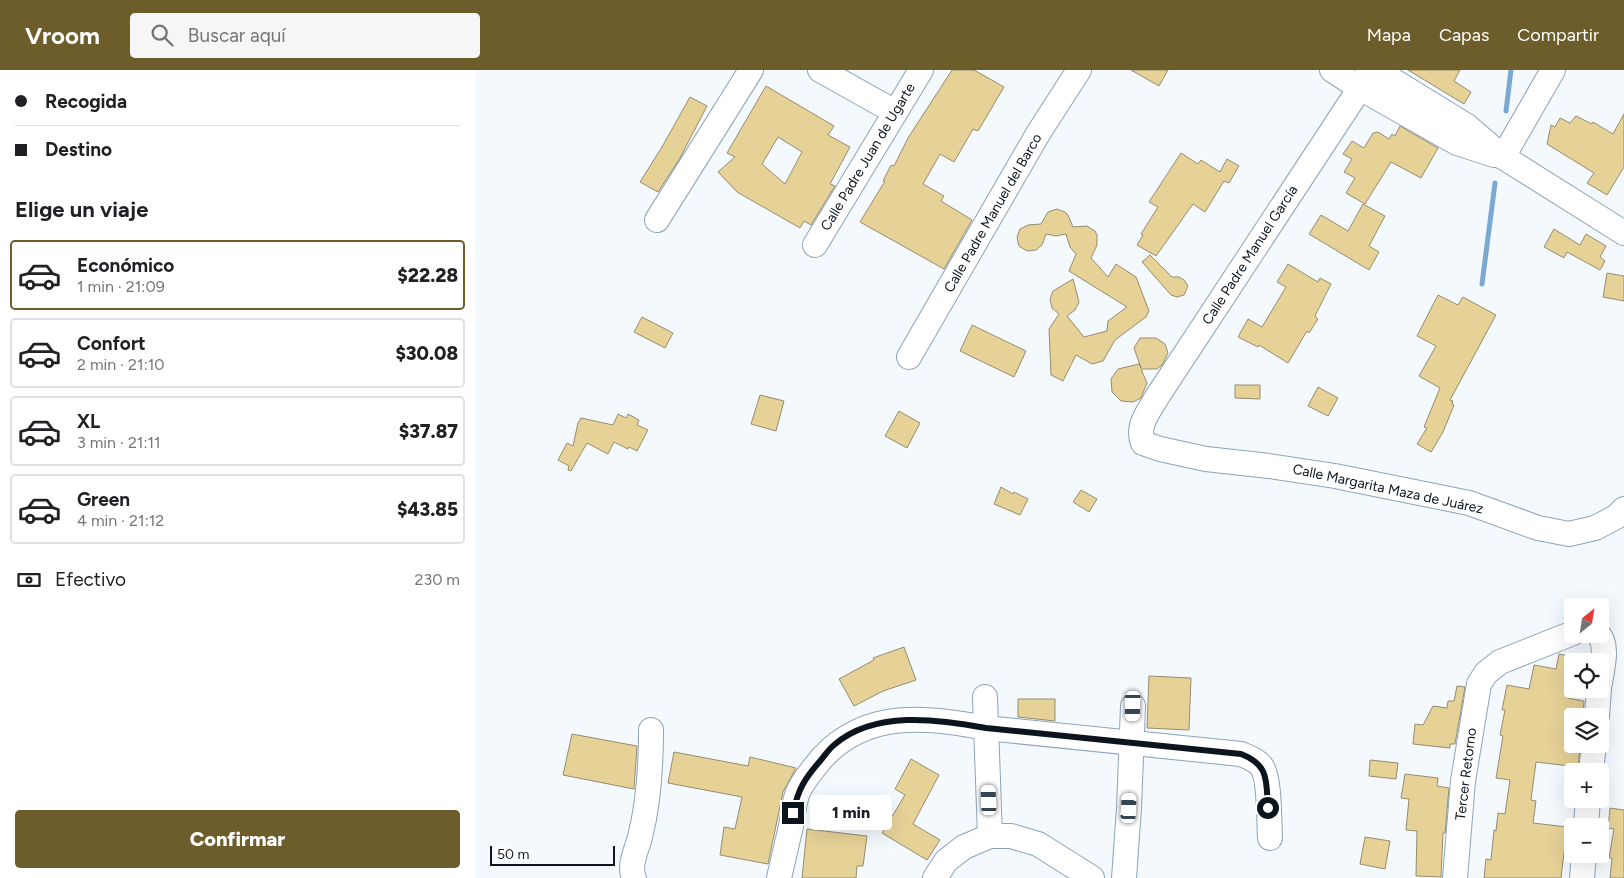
<!DOCTYPE html>
<html lang="es">
<head>
<meta charset="utf-8">
<style>
	body { margin:0; font-family:Figtree,sans-serif; background:#f6f6f6; color:#202124; height:100vh; display:flex; flex-direction:column; font-size:19px; white-space:nowrap }
	* { box-sizing:border-box; margin:0 }
	p { font-size:16px; color:#757577 }
	.icon { flex:none; width:28px; height:28px; fill:none; stroke:currentColor; stroke-width:2; stroke-linecap:round; stroke-linejoin:round }
	.map { position:relative; flex:1; overflow:hidden }
	.panel { display:flex; flex-direction:column; background:#fff; width:475px }
	.panel>* { flex:none }
	.hud { display:grid; align-content:center; height:110px; padding:0 15px; background:#fff }
	.needle { width:32px; rotate:30deg }
	.buttons { position:absolute; left:1089px; top:528px; display:grid; gap:10px }
	.buttons a { display:grid; place-items:center; width:45px; height:45px; border-radius:5px; background:#fff; box-shadow:0 5px 20px #0002; font-size:25px }
	.scale { position:absolute; left:15px; bottom:12px; width:125px; box-sizing:border-box; padding-left:5px; border:2px solid #0c151d; border-top:0; font-size:14px; line-height:18px; white-space:nowrap; color:#0c151d; -webkit-text-stroke:4px #fff; paint-order:stroke }
	.end { position:absolute; width:22px; height:22px; margin:-11px; border:6px solid #0c151d; background:#fff; box-shadow:0 0 0 2px #fff }
	.from { border-radius:50% }
	.bubble { position:absolute; height:35px; border-radius:5px; background:#fff; box-shadow:0 5px 20px #0002; font-size:16px; font-weight:800; line-height:35px; text-align:center }
	.car { position:absolute; width:15px; height:30px; margin:-15px -8px; border-radius:6px; box-shadow:0 0 4px 1px #0007; background:linear-gradient(#fff 24%,#345 0 40%,#fff 0 76%,#345 0 86%,#fff 0) }
	.hud b { display:flex; align-items:center; gap:18px; height:48px; font-size:19px }
	.hud b+b { border-top:1px solid #e0e0e0 }
	.hud i { width:12px; height:12px; background:#202124 }
	ul { padding:0; list-style:none }
	li { display:flex; align-items:center; gap:15px; height:70px; margin:0 10px 8px; padding:0 5px; border:2px solid #e0e0e0; border-radius:5px }
	li div { flex:1 }
	li b { display:block; font-size:19px }
	li em { font-style:normal; font-weight:800 }
	li.active { border-color:#6d5d2a }
	li>.icon { width:45px; height:45px; stroke-width:1.5 }
	h2 { padding:0 15px; font-size:22px; line-height:60px }
	.pay { display:flex; align-items:center; gap:12px; height:55px; padding:0 15px; font-size:19px }
	.pay p { margin-inline-start:auto }
	.primary-button { display:flex; gap:10px; margin-top:auto; padding:10px 15px }
	.primary-button a { flex:1; height:58px; border-radius:5px; background:#6d5d2a; color:#fff; font-size:20px; font-weight:800; line-height:58px; text-align:center }
	header { display:flex; align-items:center; gap:30px; box-sizing:border-box; height:70px; padding:0 25px; background:#6d5d2a; color:#fff }
	header strong { font-size:24px }
	nav { display:flex; gap:28px; margin-inline-start:auto; font-size:18px }
	.search { width:350px; height:45px; background:#f6f6f6; display:flex; align-items:center; gap:12px; box-sizing:border-box; padding:0 18px; border-radius:5px; color:#757577; font-size:19px }
	main { display:flex; flex:1; min-height:0 }
	.map>svg:first-child { display:block }
	.lines { fill:none; stroke-linecap:round; stroke-linejoin:round }
	.stream { stroke:#7aa9d2; stroke-width:5 }
	.building { fill:#e6d297; stroke:#968c6f; fill-rule:evenodd }
	.minor-casing { stroke:#8ba4ba; stroke-width:26 }
	.minor { stroke:#fff; stroke-width:24 }
	.route { stroke:#0c151d; stroke-width:6 }
	.labels { text-anchor:middle; dominant-baseline:central; stroke-width:4.5; stroke-linejoin:round; paint-order:stroke }
	.street-label { font-size:14px; fill:#0c151d; stroke:#fff }
</style>
</head>
<body>
<header>
<strong>Vroom</strong>
<div class="search"><svg class="icon" aria-label="search" viewBox="0 0 24 24"><circle cx="10" cy="10" r="6"/><path d="M15 15l6 6"/></svg>Buscar aquí</div>
<nav><a>Mapa</a><a>Capas</a><a>Compartir</a></nav>
</header>
<main>
<section class="panel">
<div class="hud">
<b><i class="from"></i>Recogida</b>
<b><i></i>Destino</b>
</div>
<h2>Elige un viaje</h2>
<ul>
<li class="active"><svg class="icon" aria-label="car" viewBox="0 0 24 24"><path d="M5 17H2v-5l4-1 3-4h7l3 4 3 1v5h-3M9 17h6M6 11h13"/><circle cx="7" cy="17" r="2"/><circle cx="17" cy="17" r="2"/></svg><div><b>Económico</b><p>1 min · 21:09</p></div><em>$22.28</em></li>
<li><svg class="icon" aria-label="car" viewBox="0 0 24 24"><path d="M5 17H2v-5l4-1 3-4h7l3 4 3 1v5h-3M9 17h6M6 11h13"/><circle cx="7" cy="17" r="2"/><circle cx="17" cy="17" r="2"/></svg><div><b>Confort</b><p>2 min · 21:10</p></div><em>$30.08</em></li>
<li><svg class="icon" aria-label="car" viewBox="0 0 24 24"><path d="M5 17H2v-5l4-1 3-4h7l3 4 3 1v5h-3M9 17h6M6 11h13"/><circle cx="7" cy="17" r="2"/><circle cx="17" cy="17" r="2"/></svg><div><b>XL</b><p>3 min · 21:11</p></div><em>$37.87</em></li>
<li><svg class="icon" aria-label="car" viewBox="0 0 24 24"><path d="M5 17H2v-5l4-1 3-4h7l3 4 3 1v5h-3M9 17h6M6 11h13"/><circle cx="7" cy="17" r="2"/><circle cx="17" cy="17" r="2"/></svg><div><b>Green</b><p>4 min · 21:12</p></div><em>$43.85</em></li>
</ul>
<div class="pay"><svg class="icon" aria-label="cash" viewBox="0 0 24 24"><path d="M3 7h18v10H3z"/><circle cx="12" cy="12" r="2"/></svg>Efectivo<p>230 m</p></div>
<div class="primary-button"><a>Confirmar</a></div>
</section>
<div class="map">
<svg width="1149" height="808" viewBox="0 0 1149 808">
	<rect width="100%" height="100%" fill="#f4f9fe"/>
	<g class="lines">
		<!-- stream -->
		<g class="stream">
			<path d="M1031,41l5,-41"/>
			<path d="M1007,214l13,-101"/>
		</g>
	</g>
	<!-- building -->
	<g class="building">
		<path d="M477,0h22l30,17 -26,44 -5,-2 -19,33 -14,-8 -17,30 21,12 -3,5 31,19 -28,49 -84,-47 25,-41h-2l8,-16 3,1 14,-28z"/>
		<path d="M656,0h37l-9,16z"/>
		<path d="M933,0h52l-6,11 17,11 -7,12z"/>
		<path d="M291,16l68,40 -6,9 22,12 -20,37 5,2 -24,39 -7,-4 -4,7 -63,-36 -19,-20 17,-15 -8,-4zM303,67l24,15 -17,32 -23,-20z"/>
		<path d="M215,27l17,9 -27,52 -22,34 -18,-10 22,-35z"/>
		<path d="M1149,44v53l-17,28 -20,-12 7,-10 -47,-29 4,-19 4,2 5,-9 10,5 6,-7 16,8 1,-2 20,12z"/>
		<path d="M925,56l38,22 -17,30 -30,-16 -26,42 -19,-11 9,-15 -11,-6 8,-13 -9,-5 9,-13 12,7 9,-15 5,-1 11,7 3,-5 3,2z"/>
		<path d="M706,83l17,11 3,-4 19,12 7,-13 12,7 -10,17 -5,-2 -19,31 -12,-8 -37,52 -19,-11 6,-10 -2,-1 17,-27 -9,-5z"/>
		<path d="M888,134l22,12 -16,30 10,6 -10,18 -60,-36 12,-19 27,16z"/>
		<path d="M582,139l8,3 3,3 5,12 14,-1 8,5 2,4v10l-6,13 17,19 8,-13 20,13 13,34 -3,6 -31,23 -12,21 -11,3 -16,-9 -13,26 -12,-6 -2,-46 10,-15 -7,-6 -2,-9 3,-8 20,-12 6,23 -4,8 -8,6 17,21 23,-6 1,-10 19,-14 -58,-36 7,-17 -6,-7 -4,-13 -10,2 -10,-2 -4,11 -6,5 -9,1 -8,-5 -2,-9 3,-8 8,-4 13,-1 7,-12z"/>
		<path d="M1079,159l26,16 6,-11 20,12 -6,11 5,4 -5,9 -33,-18 -3,6 -20,-11z"/>
		<path d="M675,185l22,22h7l5,3 4,6 -4,9 -7,2 -6,-2 -29,-33z"/>
		<path d="M813,194l30,18 2,-4 11,6 -16,32 3,3 -9,14 -2,-2 -19,32 -29,-18 -1,2 -20,-10 10,-18 14,8 24,-40 -9,-5z"/>
		<path d="M1132,203l17,3v25l-21,-4z"/>
		<path d="M963,225l20,10 5,-8 33,18 -46,85 3,1 -1,3 2,1 -11,27 -12,20 -14,-8 10,-16 -3,-1 16,-39 -21,-12 17,-30 -19,-10z"/>
		<path d="M167,247l31,16 -8,15 -31,-16z"/>
		<path d="M497,255l54,26 -12,26 -54,-26z"/>
		<path d="M665,268h16l9,6 3,9 -6,12 -5,4h-16l6,14 -6,15 -8,4 -12,-1 -9,-9 -1,-13 7,-10 21,-5 2,4 -7,-20z"/>
		<path d="M760,315h25v14l-25,-1z"/>
		<path d="M843,317l20,11 -10,18 -20,-10z"/>
		<path d="M285,325l24,6 -8,30 -25,-7z"/>
		<path d="M424,341l21,12 -13,25 -22,-12z"/>
		<path d="M143,344l8,4 2,-4 11,6 -2,5 11,5 -11,21 -8,-4 -1,2 -14,-7 -6,12 -21,-11 -16,28 -3,-1 1,-4 -11,-6 9,-17 6,3 5,-23 3,-5 32,7z"/>
		<path d="M526,417l12,7 1,-2 14,7 -8,16 -26,-11z"/>
		<path d="M606,420l16,9 -8,13 -16,-10z"/>
		<path d="M429,577l12,33 -33,11 -29,15 -15,-27 35,-19 -1,-2z"/>
		<path d="M1084,584l16,3 -1,4h-1l-5,37 16,3 -1,15h-10v33h7l-2,18 -42,-5 -5,38 5,1 -3,22 34,4 -6,51h-77l2,-19 5,1 3,-30 2,1 2,-18 7,1 5,-34 -14,-2 7,-42 -3,-1 5,-25h-3l5,-25 22,4 5,-24 22,4z"/>
		<path d="M674,606l42,2 -2,52 -42,-2z"/>
		<path d="M982,616l8,1 -10,57h-5v4l-37,-4 2,-20 8,1 10,-19 14,2 1,-7h6z"/>
		<path d="M543,629h37v22l-37,-4z"/>
		<path d="M97,664l65,12 -3,43 -71,-14z"/>
		<path d="M199,682l74,14 2,-9 46,11 -13,24 -15,72 -48,-9 4,-28 11,2 7,-32 -74,-14z"/>
		<path d="M436,689l28,16 -26,49 27,16 -13,20 -45,-27 23,-38 -10,-6z"/>
		<path d="M895,690l28,3 -2,16 -27,-3z"/>
		<path d="M930,704l33,4 -1,8 12,2 -4,45h-2l-2,44 -25,-1 1,-45 -11,-1 3,-31 -8,-1z"/>
		<path d="M1135,738l14,2v68h-14l2,-20h-3l5,-29 -6,-1z"/>
		<path d="M332,759l60,7 -4,30h-6l-1,12h-54z"/>
		<path d="M890,767l25,4 -5,28 -25,-5z"/>
	</g>
	<g class="lines">
		<!-- minor casing -->
		<g class="minor-casing">
			<g id="minor">
				<path d="M345,0l75,42"/>
				<path d="M857,0l28,18 97,55 37,12"/>
				<path d="M895,0l-10,18 -203,309c-8,14 -21,29 -14,46l17,6 46,10 63,7 66,10 134,27 69,25 31,6 26,-6 21,-11 8,-8"/>
				<path d="M901,0l91,56 36,31 121,76"/>
				<path d="M1028,87l50,-87"/>
				<path d="M182,150l94,-150"/>
				<path d="M340,175l106,-175"/>
				<path d="M434,287l130,-225 40,-62"/>
				<path d="M1123,564c11,11 4,35 2,49"/>
				<path d="M510,627l5,139"/>
				<path d="M1122,646l2,-27"/>
				<path d="M1116,701l3,-27"/>
				<path d="M1111,756l2,-27"/>
				<path d="M159,808c-6,-12 3,-29 6,-41 9,-35 11,-71 11,-107"/>
				<path d="M304,808c4,-18 8,-35 12,-52 2,-11 3,-24 7,-34 6,-13 15,-23 24,-34 45,-49 105,-41 164,-30l255,26c7,3 16,6 21,13 8,12 7,55 8,71"/>
				<path d="M460,808l11,-17 18,-14 26,-11h21l27,8 54,34"/>
				<path d="M649,808l5,-70 4,-102"/>
				<path d="M980,808l8,-97 16,-97 7,-11 14,-11 73,-29"/>
				<path d="M1107,808l2,-24"/>
			</g>
		</g>
		<!-- minor -->
		<use href="#minor" class="minor"/>
	</g>
	<g class="lines">
		<!-- route -->
		<path class="route" d="M318,743c5,-24 12,-35 28,-53 4,-5 8,-11 13,-15 40,-35 104,-26 152,-17l255,26c29,11 25,28 27,54"/>
	</g>
	<g class="labels">
		<!-- street labels -->
		<g class="street-label">
			<text transform="translate(393 87) rotate(-59)">Calle Padre Juan de Ugarte</text>
			<text transform="translate(518 143) rotate(-60)">Calle Padre Manuel del Barco</text>
			<text transform="translate(775 185) rotate(-57)">Calle Padre Manuel García</text>
			<text transform="translate(913 419) rotate(12)">Calle Margarita Maza de Juárez</text>
			<text transform="translate(991 704) rotate(-83)">Tercer Retorno</text>
		</g>
	</g>
</svg>
<div class="buttons">
<a><svg class="needle" viewBox="-14 -14 28 28"><path d="M0-13l5 13h-10z" fill="#e53935"/><path d="M0 13l5-13h-10z" fill="#757577"/></svg></a>
<a><svg class="icon" aria-label="locate" viewBox="0 0 24 24"><circle cx="12" cy="12" r="6"/><path d="M12 2v4M12 18v4M2 12h4M18 12h4"/></svg></a>
<a><svg class="icon" aria-label="layers" viewBox="0 0 24 24"><path d="M12 4l9 5-9 5-9-5zM3 14l9 5 9-5"/></svg></a>
<a>+</a>
<a>−</a>
</div>
<div class="scale">50 m</div>
<i class="end from" style="left:793px;top:738px"></i>
<i class="end" style="left:318px;top:743px"></i>
<div class="bubble" style="left:335px;top:725px;width:82px">1 min</div>
<i class="car" style="left:658px;top:636px;rotate:181deg"></i>
<i class="car" style="left:514px;top:730px;rotate:358deg"></i>
<i class="car" style="left:654px;top:738px;rotate:3deg"></i>
</div>
</main>
</body>
</html>
